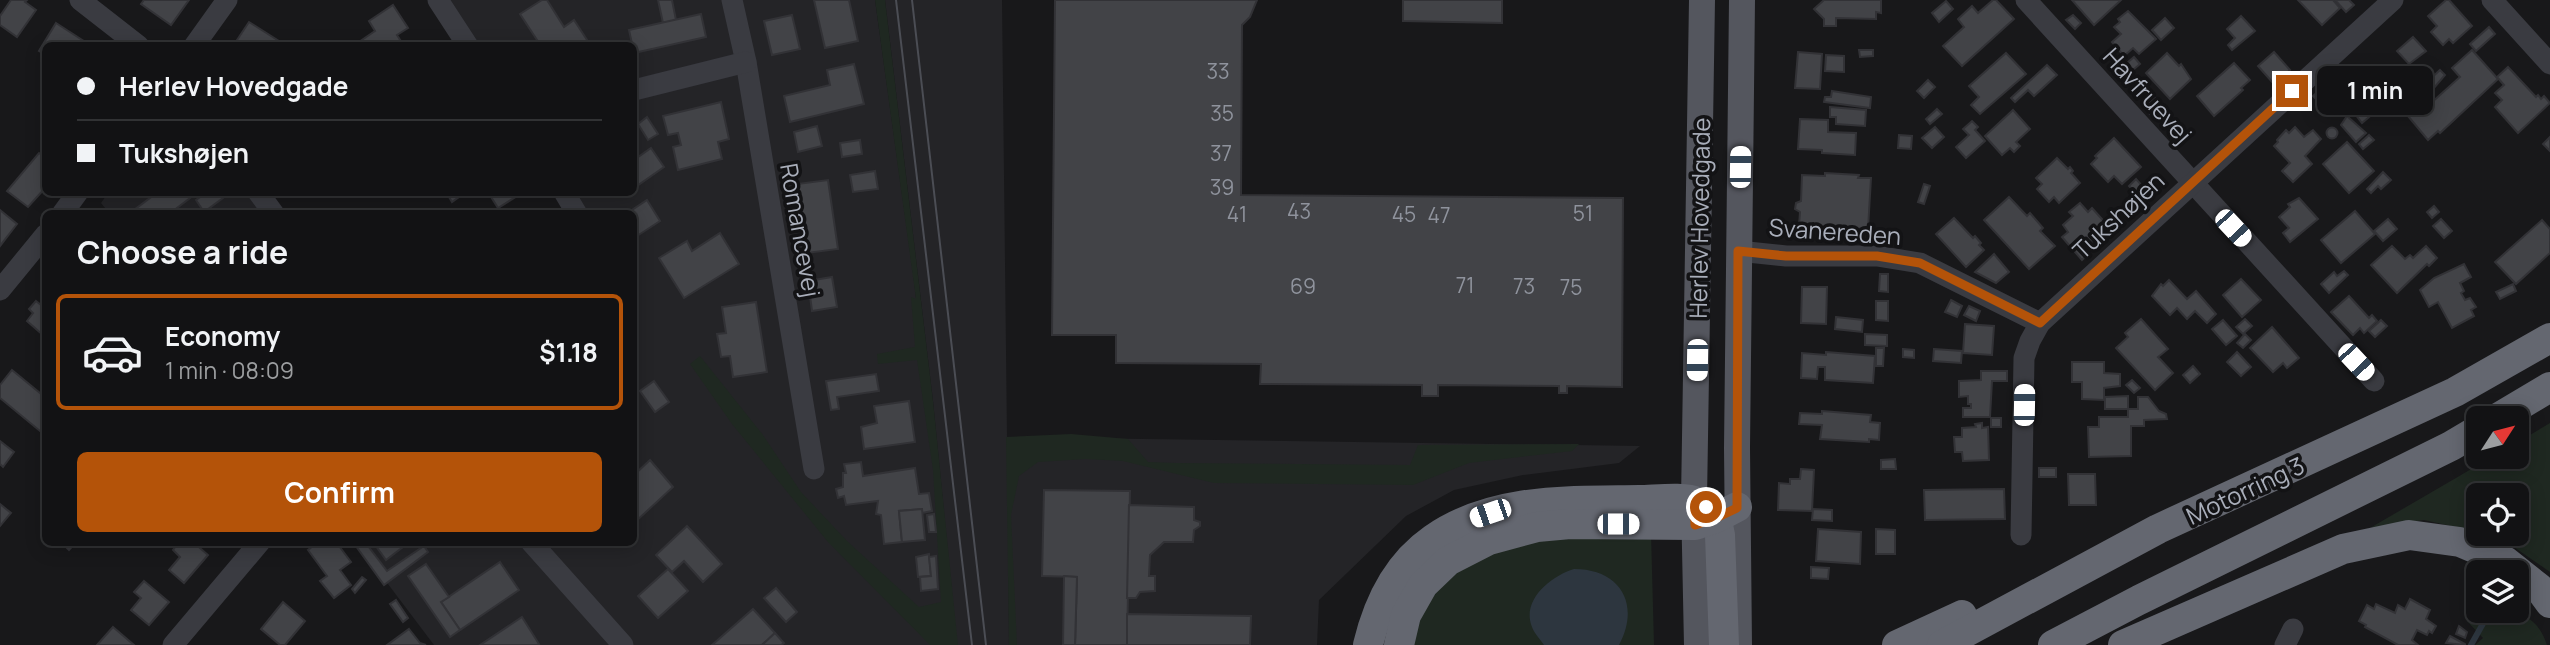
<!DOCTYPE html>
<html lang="en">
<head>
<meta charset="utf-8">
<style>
	body { margin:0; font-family:Manrope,sans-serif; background:#1f2022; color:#f1f3f6; height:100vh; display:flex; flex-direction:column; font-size:26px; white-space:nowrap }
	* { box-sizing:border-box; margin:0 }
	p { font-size:23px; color:#9c9ea0 }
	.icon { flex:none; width:38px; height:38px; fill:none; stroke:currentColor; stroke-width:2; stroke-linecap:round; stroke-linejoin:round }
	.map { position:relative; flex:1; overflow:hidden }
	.panel { position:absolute; left:42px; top:210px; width:595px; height:336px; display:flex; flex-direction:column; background:#121214; border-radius:10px; box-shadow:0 4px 18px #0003,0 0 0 2px #313234 }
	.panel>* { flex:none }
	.banner { position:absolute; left:42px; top:42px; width:595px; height:154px; border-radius:10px; box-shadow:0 4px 18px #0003,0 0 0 2px #313234; display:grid; align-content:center; height:154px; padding:0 35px; background:#121214 }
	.needle { width:46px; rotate:54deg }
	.controls { position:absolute; left:2466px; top:406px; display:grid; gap:14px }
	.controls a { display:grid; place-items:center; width:63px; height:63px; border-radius:10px; background:#121214; box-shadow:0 4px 18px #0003,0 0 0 2px #313234; font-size:35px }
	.end { position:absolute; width:32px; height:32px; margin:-16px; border:9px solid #b45309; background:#fff; box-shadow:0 0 0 4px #fff }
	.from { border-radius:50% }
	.bubble { position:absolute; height:49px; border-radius:10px; background:#121214; box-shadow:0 4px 18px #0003,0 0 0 2px #313234; font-size:23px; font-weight:700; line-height:49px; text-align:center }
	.car { position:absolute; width:21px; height:42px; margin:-21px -10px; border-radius:9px; box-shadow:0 0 5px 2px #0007; background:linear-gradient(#fff 24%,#345 0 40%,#fff 0 76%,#345 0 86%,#fff 0) }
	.banner b { display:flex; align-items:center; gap:24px; height:66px; font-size:26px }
	.banner b+b { border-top:2px solid #313234 }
	.banner i { width:18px; height:18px; background:#f1f3f6 }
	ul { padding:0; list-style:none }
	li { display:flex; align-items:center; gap:21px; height:116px; margin:0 14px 10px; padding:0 21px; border:4px solid transparent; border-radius:10px }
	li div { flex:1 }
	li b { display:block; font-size:26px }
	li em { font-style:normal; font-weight:700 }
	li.on { border-color:#b45309 }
	li>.icon { width:63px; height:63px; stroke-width:1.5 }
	h2 { padding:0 35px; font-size:32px; line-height:84px }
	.action { display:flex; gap:14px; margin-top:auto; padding:14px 35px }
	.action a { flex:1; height:80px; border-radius:10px; background:#b45309; color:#fff; font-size:28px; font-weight:700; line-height:80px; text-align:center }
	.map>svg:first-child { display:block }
	.built { fill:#242427 }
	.green { fill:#1f2821 }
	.water { fill:#2d363f }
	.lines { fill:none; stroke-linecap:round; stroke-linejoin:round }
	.stream { stroke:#2d363f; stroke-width:6 }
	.building { fill:#424347; stroke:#323236; stroke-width:2 }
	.minor { stroke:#3a3b41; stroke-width:21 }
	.major { stroke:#54565e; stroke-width:26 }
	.highway { stroke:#646770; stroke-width:30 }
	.tram { stroke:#4b4d54; stroke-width:2 }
	.route { stroke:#b45309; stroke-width:9 }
	.labels { text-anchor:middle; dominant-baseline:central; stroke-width:7; stroke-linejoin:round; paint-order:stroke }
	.number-label { font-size:21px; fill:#8f939d }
	.street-label { font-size:24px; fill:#a9aeba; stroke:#131315 }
</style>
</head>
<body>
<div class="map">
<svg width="2550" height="645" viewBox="0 0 2550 645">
	<rect width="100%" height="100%" fill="#18181a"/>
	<!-- built -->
	<g class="built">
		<path d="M445,0h430l38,273 42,350 -22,-222 -48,-401h117l5,437 633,9 -21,17 -96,12 -69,15 -48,26 -87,84 -2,45h-303l-6,-167 1,167h-575l-77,-102 277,-1v-328l-53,-1 -14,-20 67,-1v-146l-160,-1z"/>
		<path d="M108,193h150l16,20h-165l-8,-10z"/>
	</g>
	<!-- green -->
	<g class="green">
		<path d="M875,0h10l48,401 25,244h-28l-102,-103 -96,-118 -42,-60 10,-8 63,79 38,57 46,49 72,66 22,-5 -8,-132 -16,-110 -39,4 -1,-10 38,-7 -4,-50 5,2z"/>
		<path d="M2550,423v149l-52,-36 -12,-2h30v-39h-38v37l-54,-12 -54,8 122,-71h24l1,-14z"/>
		<path d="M1071,434l57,5 20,23 28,1 234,2 8,-20 161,-1 -7,7 -103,12 -56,22 -199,-2 -91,-22 -37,-2 -48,3 -19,14 -8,39 6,130h-8l-3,-208z"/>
		<path d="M1651,533l3,112h-243l19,-52 46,-36 50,-16z"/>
		<path d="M2478,607v4c33,0 57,-2 69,34h-72l8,-7 -16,-17z"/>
	</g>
	<!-- water -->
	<path class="water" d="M1574,569c46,0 67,35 45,76h-75c-4,-6 -10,-12 -12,-18 -11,-27 19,-51 42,-58z"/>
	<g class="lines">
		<!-- stream -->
		<path class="stream" d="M2471,645l19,-34"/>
	</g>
	<!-- building -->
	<g class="building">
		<path d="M11,0h16l-2,2 11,8 -19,27 -17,-12v-9z"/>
		<path d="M144,0h45l-18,25 -30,-21z"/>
		<path d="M542,0h5l17,27 10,-7 17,26h-50l-21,-32z"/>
		<path d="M658,0h14l4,20 -13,3z"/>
		<path d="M814,0h35l9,41 -33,7z"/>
		<path d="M1055,0h202l-7,17 -8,8 -1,170 382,3 -1,189 -55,-1v7h-8v-7l-121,-1v11h-16v-11l-162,-1 1,-20 -145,-1v-28h-64z"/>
		<path d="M1403,0h99v23l-99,-2z"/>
		<path d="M1824,0h57v13l-5,-1v7l-40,-1v8h-12v-7l-10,-10z"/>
		<path d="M1993,0h3l18,19 -52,47 -19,-20 21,-19 -6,-8 14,-13 6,7z"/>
		<path d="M2072,0h49l-27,25z"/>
		<path d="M2298,0h35l7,8 -18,17z"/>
		<path d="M2335,0h14l5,5 -8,7z"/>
		<path d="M2446,0h3l23,26 -19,17 -4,-4 -6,6 -12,-13 6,-6 -9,-10z"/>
		<path d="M1946,1l7,8 -14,13 -7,-9z"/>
		<path d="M393,5l15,23 -11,7 7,11h-51l22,-15 -6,-10z"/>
		<path d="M2128,11l28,28 -17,15 -6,-6 -9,8 -12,-14 9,-8 -7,-7 6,-5 -2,-3z"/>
		<path d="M701,14l5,23 -72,16 -5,-23z"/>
		<path d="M792,15l8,34 -28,6 -8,-34z"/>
		<path d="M2073,15l8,8 -6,6 -9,-9z"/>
		<path d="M2241,16l14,15 -23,19 -4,-5 7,-7 -8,-9z"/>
		<path d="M2165,18l9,10 -13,12 -9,-10z"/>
		<path d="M249,22l30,19 -3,5h-43z"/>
		<path d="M56,23l34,22v1h-44v9l-7,-4z"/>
		<path d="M2489,27l6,7 -19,17 -6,-7z"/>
		<path d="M2413,37l13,14 -17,13 -12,-13z"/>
		<path d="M1859,50h14v6l-13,1z"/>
		<path d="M2472,50l26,29 -58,54 -2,-2 -10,9 -25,-30 9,-8 9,10 39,-35 -8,-9z"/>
		<path d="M1798,52l24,2 -2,35 -25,-1z"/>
		<path d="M2274,52l16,18 -16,14 -16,-18z"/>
		<path d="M2006,53l20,21 -46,40 -9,-9 8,-8 -10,-11z"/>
		<path d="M2167,53l12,13 2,-2 10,15 -21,20 -24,-26z"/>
		<path d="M1826,55l18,1v16l-19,-1z"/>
		<path d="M2134,57l6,7 -14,12 -6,-7z"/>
		<path d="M2234,63l16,17 -9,8 2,2 -29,26 -17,-20z"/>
		<path d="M854,64l10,40 -74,18 -6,-26 46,-11 -3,-15z"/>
		<path d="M2047,65l10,10 -23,21 -6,-6 -13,12 -4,-4z"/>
		<path d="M2508,67l28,30 2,-2 3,4 3,-3 6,7 -32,30 -23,-26 7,-7 -7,-7 9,-8 -7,-8z"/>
		<path d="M2440,70l5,5 -11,13 -6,-7z"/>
		<path d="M2380,78l15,17 -33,28 -14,-18z"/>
		<path d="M1928,80l7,7 -11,11 -7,-7z"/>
		<path d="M2320,90l9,10 -6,6 -10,-10z"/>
		<path d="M1832,91l39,6 -1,11 -46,-6 1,-5h6z"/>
		<path d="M2155,98l12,12 -11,10 -12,-12z"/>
		<path d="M721,102l8,37 -11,3 4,17 -44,11 -5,-23 8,-2 -3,-12 -10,2 -5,-19z"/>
		<path d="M1830,107l36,3 -1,16 -29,-2v-7h-6z"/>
		<path d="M1937,109l5,5 -12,10 -4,-5z"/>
		<path d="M2013,110l17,19 -14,13 4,4 -6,6 -4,-4 -8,7 -17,-19z"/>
		<path d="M2347,116l19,17 -10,9 -15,-17z"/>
		<path d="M647,117l11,17 -10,6 -10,-16z"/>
		<path d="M1800,119l28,1v12l28,1 -1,22 -33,-2v-3l-24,-1z"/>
		<path d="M1972,121l6,6 -3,3 10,11 -19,17 -10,-11 13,-12 -6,-6z"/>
		<path d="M817,126l5,20 -24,6 -4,-20z"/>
		<path d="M1935,127l9,10 -12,11 -10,-10z"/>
		<path d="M2295,127l9,10 9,-7 8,9 -16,17 7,8 -19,18 -11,-11 8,-8 -16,-17 4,-4 -1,-2 9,-10 3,3z"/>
		<circle cx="2332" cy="133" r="5.5"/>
		<path d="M1899,135l13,1 -1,13 -13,-1z"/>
		<path d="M2369,135l5,5 -11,9 -4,-5z"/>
		<path d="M2550,137v14l-7,-7z"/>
		<path d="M2114,138l27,29 -19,17 -8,-8 -6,6 -17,-18 6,-6 -2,-2z"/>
		<path d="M860,140l2,14 -20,3 -2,-14z"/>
		<path d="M2347,142l27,29 -25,22 -26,-29z"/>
		<path d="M651,148l13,19 -30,21v-28z"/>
		<path d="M39,153l7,5v29l-18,20 -21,-16z"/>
		<path d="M2057,158l11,11 2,-2 3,4 -2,2 9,10 -21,20 -5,-6 -5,5 -12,-13 5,-5 -6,-6z"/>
		<path d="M875,171l3,18 -25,3 -3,-17z"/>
		<path d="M2383,172l8,8 -10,9 -3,-3 -7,7 -4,-4z"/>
		<path d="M1825,173l34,2 -1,3h13l-3,51 -69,-3 1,-14 -5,-3 1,-6 5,-2 1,-26 23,1z"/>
		<path d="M2136,179l17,19 -8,6 -16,-18z"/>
		<path d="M828,180l10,69 -31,4 -10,-69z"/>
		<path d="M1924,184l6,2 -6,18 -6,-2z"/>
		<path d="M158,192h40l-29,22h-32l-3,-4z"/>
		<path d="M207,192h12l4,6 -19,14 -8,-12z"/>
		<path d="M446,192h20l-14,10z"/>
		<path d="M488,192h34v1l-24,15z"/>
		<path d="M2009,197l18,19 3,-3 13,15 -3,3 15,15 -26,23 -45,-49z"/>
		<path d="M2299,198l19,21 -28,23 -7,-9 6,-5 -10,-11 11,-10 -2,-3z"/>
		<path d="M647,200l13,21 -26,17v-24h-8z"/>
		<path d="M2080,203l8,9 4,-4 17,19 -25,22 4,5 -6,6 -20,-23 6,-5 -5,-7 10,-9 -4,-4z"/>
		<path d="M2434,206l5,6 -7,6 -5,-6z"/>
		<path d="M0,210l17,14 -17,22z"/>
		<path d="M2355,211l20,23 -34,29 -20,-23z"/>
		<path d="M1954,218l19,20 2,-2 6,7 -2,2 5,5 -18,17 -30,-33z"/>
		<path d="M2388,219l9,10 -14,12 -9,-10z"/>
		<path d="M2441,219l11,12 -8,7 -11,-12z"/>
		<path d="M2542,220l8,9v24l-34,31 -21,-22z"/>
		<path d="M720,233l19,31 -55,34 -25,-40 28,-17 5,10z"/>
		<path d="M2392,246l13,13 5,-4 3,3 13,-12 11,12 -8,8 -2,-2 -30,29 -26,-28z"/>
		<path d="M1994,254l15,18 -13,11 -21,-11z"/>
		<path d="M2464,264l7,13 -11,6 4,8 -3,2 4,7 5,-2 6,9 -5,3 3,6 -22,12 -14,-26 -9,5 -9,-17 14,-12z"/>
		<path d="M2344,271l4,4 -19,18 -8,-9 13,-12 3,4z"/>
		<path d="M1880,274h8v18l-9,-1z"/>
		<path d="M832,277l5,30 -25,4 -4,-30z"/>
		<path d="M2241,279l20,21 -19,17 -19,-22z"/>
		<path d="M2169,280l18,19 9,-8 20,23 -9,9 -12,-12 -8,8 -10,-11 -7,7 -18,-19 9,-12 2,2z"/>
		<path d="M2513,284l3,7 -16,8 -4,-7z"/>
		<path d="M1802,287h25l-1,37 -25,-1z"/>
		<path d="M2349,296l20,22 3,-3 5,6 -13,12 -4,-5 -7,7 -22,-23z"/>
		<path d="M1951,300l11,6 -5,11 -12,-5z"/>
		<path d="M36,301l10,8 -2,27 -17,-15 6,-8 -4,-4z"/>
		<path d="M1876,301h12v20l-12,-1z"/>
		<path d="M756,302l11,70 -34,5 -3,-21 -9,1 -4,-23 9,-1 -4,-26z"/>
		<path d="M1969,306l11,5 -4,10 -12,-6z"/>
		<path d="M1836,317l27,3 -1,12 -27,-3z"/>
		<path d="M2141,319l27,30 -10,8 15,16 -18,17 -39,-42 12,-11 -3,-4z"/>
		<path d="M2245,319l7,7 -9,8 -7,-7z"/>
		<path d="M2223,320l14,16 -11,9 -14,-16z"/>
		<path d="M2381,320l6,6 -12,11 -6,-6z"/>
		<path d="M1965,324l29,2 -2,29 -29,-2z"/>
		<path d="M2272,327l27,31 -12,10 -4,-5 -10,9 -23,-24z"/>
		<path d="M1865,334l22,1v11l-22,-1z"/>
		<path d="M2245,334l6,6 -8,8 -6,-5z"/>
		<path d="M1876,348h8l-1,18h-7z"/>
		<path d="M1903,349l11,1v8l-11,-1z"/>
		<path d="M1934,349l28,2 -1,12 -28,-2z"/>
		<path d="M1826,352l49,4 -2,27 -48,-3v-13h-7l-1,12 -16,-1 1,-25 24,2z"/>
		<path d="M2237,352l14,15 -10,9 -14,-14z"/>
		<path d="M2072,362h32v11l16,1v12l-16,2v12l-22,-1v-17h-10z"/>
		<path d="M2193,366l7,8 -10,9 -7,-8z"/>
		<path d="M12,370l34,28v38l-46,-38v-13z"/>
		<path d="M1981,371h26v10h-15l-2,36h-27v-9h8v-4h-3v-8l-9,1v-16l22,-1z"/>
		<path d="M876,374l3,17 -42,6 2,12 -8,1 -5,-29z"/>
		<path d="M2132,380l8,8 -6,5 -8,-8z"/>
		<path d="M654,381l15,21 -14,10 -15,-21z"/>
		<path d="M2128,396v13h-23v-12z"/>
		<path d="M2138,397h10l11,14 7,3 1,5 -23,1v6h-13v30l-42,1 -1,-30h11v-10h29v-8h10z"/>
		<path d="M909,401l6,41 -51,7 -3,-22 16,-4 -3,-17z"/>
		<path d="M1822,411l49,4 -1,7 10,1 -1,17 -10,-1v3l-49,-3 2,-14 -23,-1 1,-11 22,1z"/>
		<rect x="1991" y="418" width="10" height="9"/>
		<path d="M1982,423v5l6,-1 1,33 -26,1 -1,-9h-7l-1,-15h8v-9l14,-1 -1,-3z"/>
		<path d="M0,441l14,11 -11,15 -3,-3z"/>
		<path d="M1895,459l1,10h-15v-9z"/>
		<path d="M650,460l23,27 -39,36v-48z"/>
		<path d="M861,462l2,14 52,-8 4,26 10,-1 3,18 -10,2v-4l-23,2 3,31 -18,2 -3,-29 -5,-1 2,-13 -32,4 -2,-9 -6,2 -2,-9 7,-2v-14h3l-2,-9z"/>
		<rect x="2039" y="468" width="17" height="9"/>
		<path d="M1801,469l13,1 -2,41 -34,-1 1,-27 11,1v-5h10z"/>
		<path d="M2068,474h27l1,31h-27z"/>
		<path d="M2004,489l1,30 -80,1 -1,-30z"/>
		<path d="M1044,490l86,1 -3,154h-52l2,-68 -35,-1z"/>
		<path d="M0,504l11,9 -11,13z"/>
		<path d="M1129,505l65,2v13l6,2v4l-6,4 -1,12h-29l-14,13 -1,21h6v15l-15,1 -4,6h-9z"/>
		<path d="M922,509l3,31 -23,2 -3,-31z"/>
		<path d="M1813,509l19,1v11l-20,-1z"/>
		<path d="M934,514l2,18h-7l-2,-17z"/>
		<path d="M687,526l35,38 -19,18 -19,-21 -12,11 -16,-17z"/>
		<path d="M1818,529l43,3 -1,32 -44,-3z"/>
		<path d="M1876,529l19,1v24h-19z"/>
		<path d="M61,542h15l-7,8z"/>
		<path d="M179,542h14l15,13 -24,28 -15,-13 11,-13 -7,-7z"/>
		<path d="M318,542h18l15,20 -11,8 11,15 -17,13 -14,-17 7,-5 -19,-26z"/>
		<path d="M353,542h12l22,29 37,-25 4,6 -44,33z"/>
		<path d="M373,542h27l3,5 -17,13z"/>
		<path d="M929,554l2,22 -13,1 -2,-20z"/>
		<path d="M936,556l2,33 -17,2 -1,-14 11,-1 -2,-19z"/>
		<path d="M500,562l19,28 -59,40 -19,-28z"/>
		<path d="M426,564l23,33 -8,5 19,28 -10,7 -42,-61z"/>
		<path d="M1811,567l18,1 -1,11 -17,-1z"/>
		<path d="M668,569l20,22 -30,27 -20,-22z"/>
		<path d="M1064,576l13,1 -2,68h-12z"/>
		<path d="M362,577l4,3 -11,13 -3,-4z"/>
		<path d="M144,581l25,21 -20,23 -18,-15 10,-12 -7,-6z"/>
		<path d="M776,588l21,24 -11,10 -22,-24z"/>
		<path d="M2410,599l20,11 -4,9 10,7 -4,7 -3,-2 -2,4 -10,-5 -5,10 6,5h-20l-33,-18 1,-2 -7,-4 8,-16 7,4 2,-5 19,9 3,-8 7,4z"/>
		<path d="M396,600l12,18 -5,4 -13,-18z"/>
		<path d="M283,602l22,19 -20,24h-5l-19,-16z"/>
		<path d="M753,609l22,24 -13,12h-50z"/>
		<path d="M1127,614l124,2 -1,29h-123z"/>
		<path d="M522,617l17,27 -2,1h-57z"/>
		<path d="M2459,626l8,6 -2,6 -9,-4z"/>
		<path d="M113,627l21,18h-37z"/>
		<path d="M409,629l11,14 6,2h-39z"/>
		<path d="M775,633l9,10 -3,2h-19z"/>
		<path d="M2450,636l15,8v1l-19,-2z"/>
	</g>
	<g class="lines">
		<!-- minor -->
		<g class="minor">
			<path d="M80,0l59,46"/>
			<path d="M438,0l30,46"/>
			<path d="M732,0l14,62 68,407"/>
			<path d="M2026,0l348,381"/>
			<path d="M2492,0l58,64"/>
			<path d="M194,46l33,-46"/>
			<path d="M634,90l112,-28"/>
			<path d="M258,192l16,22"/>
			<path d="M564,192l13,22"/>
			<path d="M62,214l16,-22"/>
			<path d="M1738,251l48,5h91l43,7 120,60"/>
			<path d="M0,290l46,-56"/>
			<path d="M2021,535l3,-177 6,-17 10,-18 353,-323"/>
			<path d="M531,542l92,103"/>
			<path d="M173,645l87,-103"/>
			<path d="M2285,645l8,-16"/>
		</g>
		<!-- major -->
		<g class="major">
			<path d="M1697,645l-3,-145 8,-500"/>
			<path d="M1739,645l-2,-197 5,-448"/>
		</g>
		<!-- highway -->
		<g class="highway">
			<path d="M2498,418l52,-31"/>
			<path d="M1368,645c10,-42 29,-81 65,-106 60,-42 137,-38 206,-39 15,0 45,-4 58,2 16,7 20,17 23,33l4,110"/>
			<path d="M1399,645l7,-30 17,-30 25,-24 41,-21 48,-13 33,-3 125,1 21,-7 21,-11"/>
			<path d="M1897,645l65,-30"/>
			<path d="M1942,645l216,-116 297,-137 95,-54"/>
			<path d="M2053,645l86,-45 312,-154 27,-16"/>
			<path d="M2123,645l220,-96 66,-14 51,7 45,19 34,27 11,15"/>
		</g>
		<!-- tram -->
		<g class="tram">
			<path d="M896,0l76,645"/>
			<path d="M912,0l74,645"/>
		</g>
	</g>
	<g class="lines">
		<!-- route -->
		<path class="route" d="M1706,507l-12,-7 1,25 21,-7 21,-10 1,-257 48,5h91l43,7 120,60 252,-232"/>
	</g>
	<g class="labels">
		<!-- number labels -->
		<g class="number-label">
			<text x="1218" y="71">33</text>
			<text x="1222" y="113">35</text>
			<text x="1221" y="153">37</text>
			<text x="1222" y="187">39</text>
			<text x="1299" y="211">43</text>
			<text x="1583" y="213">51</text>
			<text x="1237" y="214">41</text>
			<text x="1404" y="214">45</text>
			<text x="1439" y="215">47</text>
			<text x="1465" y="285">71</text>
			<text x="1303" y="286">69</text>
			<text x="1524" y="286">73</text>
			<text x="1571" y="287">75</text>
		</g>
		<!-- street labels -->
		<g class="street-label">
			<text transform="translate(2148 95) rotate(48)">Havfruevej</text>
			<text transform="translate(2118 215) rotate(-43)">Tukshøjen</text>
			<text transform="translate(1699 218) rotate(-89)">Herlev Hovedgade</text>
			<text transform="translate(801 230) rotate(80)">Romancevej</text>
			<text transform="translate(1835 231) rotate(4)">Svanereden</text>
			<text transform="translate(2245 490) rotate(-25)">Motorring 3</text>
		</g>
	</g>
</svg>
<div class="controls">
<a><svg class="needle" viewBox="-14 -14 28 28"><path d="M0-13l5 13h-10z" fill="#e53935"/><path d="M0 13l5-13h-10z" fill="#9c9ea0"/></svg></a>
<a><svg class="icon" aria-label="locate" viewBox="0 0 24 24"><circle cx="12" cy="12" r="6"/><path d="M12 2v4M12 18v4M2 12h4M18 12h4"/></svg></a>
<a><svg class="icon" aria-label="layers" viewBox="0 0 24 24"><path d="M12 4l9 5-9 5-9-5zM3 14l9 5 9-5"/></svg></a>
</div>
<i class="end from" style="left:1706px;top:507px"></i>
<i class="end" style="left:2292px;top:91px"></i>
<div class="bubble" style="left:2317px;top:66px;width:116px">1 min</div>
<i class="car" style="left:1740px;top:167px;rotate:1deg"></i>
<i class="car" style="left:2233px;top:228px;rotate:137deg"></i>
<i class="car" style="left:1697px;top:360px;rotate:181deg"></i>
<i class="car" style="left:2356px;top:362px;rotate:137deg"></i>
<i class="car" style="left:2024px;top:405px;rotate:1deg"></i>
<i class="car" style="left:1490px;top:513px;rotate:251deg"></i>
<i class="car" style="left:1618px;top:524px;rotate:90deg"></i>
<div class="banner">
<b><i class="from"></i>Herlev Hovedgade</b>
<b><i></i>Tukshøjen</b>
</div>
<section class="panel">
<h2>Choose a ride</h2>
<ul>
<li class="on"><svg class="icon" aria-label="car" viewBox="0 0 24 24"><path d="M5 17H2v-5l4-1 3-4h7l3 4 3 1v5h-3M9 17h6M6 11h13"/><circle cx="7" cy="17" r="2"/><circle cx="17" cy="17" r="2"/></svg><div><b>Economy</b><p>1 min · 08:09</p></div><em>$1.18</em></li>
</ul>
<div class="action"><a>Confirm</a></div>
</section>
</div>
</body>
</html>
